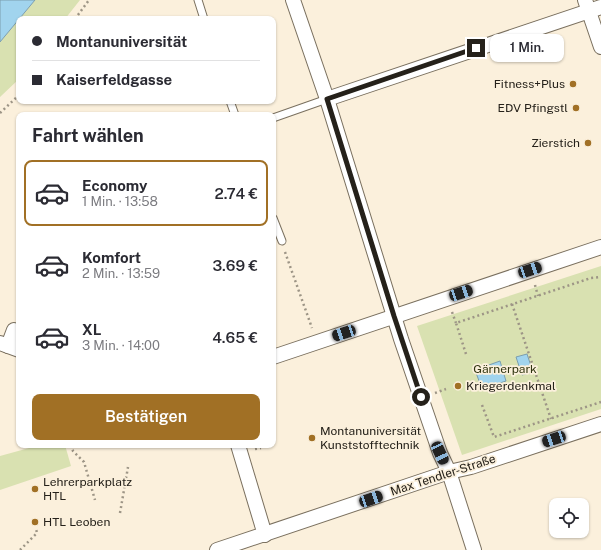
<!DOCTYPE html>
<html lang="de">
<head>
<meta charset="utf-8">
<style>
	body { margin:0; font-family:"Public Sans",sans-serif; background:#f2f2f3; color:#2b2b33; height:100vh; display:flex; flex-direction:column; font-size:15px; white-space:nowrap }
	* { box-sizing:border-box; margin:0 }
	p { font-size:13px; color:#7c7c81 }
	.icon { flex:none; width:22px; height:22px; fill:none; stroke:currentColor; stroke-width:2; stroke-linecap:round; stroke-linejoin:round }
	.map { position:relative; flex:1; overflow:hidden }
	.side { position:absolute; left:16px; top:112px; width:260px; height:336px; display:flex; flex-direction:column; background:#fff; border-radius:8px; box-shadow:0 1px 3px #0004 }
	.side>* { flex:none }
	.top-card { position:absolute; left:16px; top:16px; width:260px; height:88px; border-radius:8px; box-shadow:0 1px 3px #0004; display:grid; align-content:center; height:88px; padding:0 16px; background:#fff }
	.tools { position:absolute; left:549px; top:498px; display:grid; gap:8px }
	.tools a { display:grid; place-items:center; width:40px; height:40px; border-radius:8px; background:#fff; box-shadow:0 1px 3px #0004; font-size:20px }
	.end { position:absolute; width:18px; height:18px; margin:-9px; border:5px solid #25211a; background:#fff; box-shadow:0 0 0 2px #fff }
	.from { border-radius:50% }
	.bubble { position:absolute; height:28px; border-radius:8px; background:#fff; box-shadow:0 1px 3px #0004; font-size:13px; font-weight:600; line-height:28px; text-align:center }
	.car { position:absolute; width:12px; height:24px; margin:-12px -6px; border-radius:5px; box-shadow:0 0 3px 1px #0007; background:linear-gradient(#222 24%,#8ab4d8 0 40%,#222 0 76%,#8ab4d8 0 86%,#222 0) }
	.top-card b { display:flex; align-items:center; gap:14px; height:38px; font-size:15px }
	.top-card b+b { border-top:1px solid #e1e1e2 }
	.top-card i { width:10px; height:10px; background:#2b2b33 }
	ul { padding:0; list-style:none }
	li { display:flex; align-items:center; gap:12px; height:66px; margin:0 8px 6px; padding:0 8px; border:2px solid transparent; border-radius:8px }
	li div { flex:1 }
	li b { display:block; font-size:15px }
	li em { font-style:normal; font-weight:600 }
	li.active { border-color:#a17025 }
	li>.icon { width:36px; height:36px; stroke-width:1.5 }
	h2 { padding:0 16px; font-size:18px; line-height:48px }
	.button { display:flex; gap:8px; margin-top:auto; padding:8px 16px }
	.button a { flex:1; height:46px; border-radius:8px; background:#a17025; color:#fff; font-size:16px; font-weight:600; line-height:46px; text-align:center }
	.map>svg:first-child { display:block }
	.green { fill:#d9e1b1 }
	.water { fill:#a1d4ee; stroke:#7c9eae }
	.lines { fill:none; stroke-linecap:round; stroke-linejoin:round }
	.lane-casing { stroke:#7a705f; stroke-width:9 }
	.street-casing { stroke:#7a705f; stroke-width:16 }
	.path { stroke:#9d9586; stroke-width:2.5; stroke-dasharray:2 3; stroke-linecap:butt }
	.lane { stroke:#fff; stroke-width:7 }
	.street { stroke:#fff; stroke-width:14 }
	.route { stroke:#25211a; stroke-width:5 }
	.poi-dot { fill:#a17025; stroke:#fbf0dc; stroke-width:1.5 }
	.labels { text-anchor:middle; dominant-baseline:central; stroke-width:3.5; stroke-linejoin:round; paint-order:stroke }
	.poi-label { font-size:12px; fill:#25211a; stroke:#fbf0dc; text-anchor:start }
	.park-label { font-size:12px; fill:#303510; stroke:#fbf0dc }
	.street-label { font-size:12px; fill:#25211a; stroke:#fbf0dc }
</style>
</head>
<body>
<div class="map">
<svg width="601" height="550" viewBox="0 0 601 550">
	<rect width="100%" height="100%" fill="#fbf0dc"/>
	<!-- green -->
	<g class="green">
		<path d="M35,0h45l-15,19h-46v60l-19,18v-55z"/>
		<path d="M601,266v143l-139,46 -45,-129z"/>
		<path d="M40,445h25l6,21 -71,24v-34z"/>
	</g>
	<!-- water -->
	<g class="water">
		<path d="M0,0h35l-35,42z"/>
		<path d="M527,354l6,18 -11,3 -6,-18z"/>
		<path d="M500,361l6,20 -24,8 -7,-19z"/>
	</g>
	<g class="lines">
		<!-- lane casing -->
		<g class="lane-casing">
			<g id="lane">
				<path d="M198,0l6,19"/>
				<path d="M230,101l5,14"/>
				<path d="M273,118l54,-19"/>
				<path d="M273,218l9,23"/>
			</g>
		</g>
		<!-- street casing -->
		<g class="street-casing">
			<g id="street">
				<path d="M293,0l34,99 74,240 39,114 9,19 25,78"/>
				<path d="M585,0l16,47"/>
				<path d="M327,99l274,-92"/>
				<path d="M0,343l19,7"/>
				<path d="M8,346l6,-16"/>
				<path d="M273,357l328,-110"/>
				<path d="M238,445l27,90"/>
				<path d="M217,550l232,-78 22,-5 130,-43"/>
			</g>
		</g>
		<!-- path -->
		<g class="path">
			<path d="M75,19l14,-19"/>
			<path d="M0,113l19,-18"/>
			<path d="M285,252l27,76"/>
			<path d="M535,285l3,11"/>
			<path d="M512,304l39,115"/>
			<path d="M452,312l4,11"/>
			<path d="M466,354l-10,-31 135,-45 10,-1"/>
			<path d="M435,393l11,-4"/>
			<path d="M482,405l12,32 107,-35"/>
			<path d="M71,445l2,6 11,11 11,38"/>
			<path d="M255,449l6,-1"/>
			<path d="M120,513l8,-46"/>
			<path d="M20,550l17,-17 -1,-4"/>
		</g>
		<!-- lane -->
		<use href="#lane" class="lane"/>
		<!-- street -->
		<use href="#street" class="street"/>
	</g>
	<g class="lines">
		<!-- route -->
		<path class="route" d="M421,397l-27,-81 -67,-217 149,-51"/>
	</g>
	<!-- markers -->
	<g class="poi-dot">
		<circle cx="573" cy="84" r="4"/>
		<circle cx="576" cy="108" r="4"/>
		<circle cx="588" cy="143" r="4"/>
		<circle cx="458" cy="386" r="4"/>
		<circle cx="312" cy="438" r="4"/>
		<circle cx="35" cy="489" r="4"/>
		<circle cx="35" cy="522" r="4"/>
	</g>
	<g class="labels">
		<!-- poi labels -->
		<g class="poi-label">
			<text x="565" y="84" text-anchor="end">Fitness+Plus</text>
			<text x="568" y="108" text-anchor="end">EDV Pfingstl</text>
			<text x="580" y="143" text-anchor="end">Zierstich</text>
			<text x="466" y="386">Kriegerdenkmal</text>
			<text x="320" y="431">Montanuniversität<tspan x="320" dy="14">Kunststofftechnik</tspan></text>
			<text x="43" y="482">Lehrerparkplatz<tspan x="43" dy="14">HTL</tspan></text>
			<text x="43" y="522">HTL Leoben</text>
		</g>
		<!-- park labels -->
		<g class="park-label">
			<text x="505" y="369">Gärnerpark</text>
		</g>
		<!-- street labels -->
		<g class="street-label">
			<text transform="translate(443 475) rotate(-18)">Max Tendler-Straße</text>
		</g>
	</g>
</svg>
<div class="tools">
<a><svg class="icon" aria-label="locate" viewBox="0 0 24 24"><circle cx="12" cy="12" r="6"/><path d="M12 2v4M12 18v4M2 12h4M18 12h4"/></svg></a>
</div>
<i class="end from" style="left:421px;top:397px"></i>
<i class="end" style="left:476px;top:48px"></i>
<div class="bubble" style="left:490px;top:34px;width:74px">1 Min.</div>
<i class="car" style="left:530px;top:270px;rotate:72deg"></i>
<i class="car" style="left:461px;top:293px;rotate:72deg"></i>
<i class="car" style="left:344px;top:333px;rotate:252deg"></i>
<i class="car" style="left:554px;top:439px;rotate:252deg"></i>
<i class="car" style="left:440px;top:453px;rotate:155deg"></i>
<i class="car" style="left:371px;top:499px;rotate:71deg"></i>
<div class="top-card">
<b><i class="from"></i>Montanuniversität</b>
<b><i></i>Kaiserfeldgasse</b>
</div>
<section class="side">
<h2>Fahrt wählen</h2>
<ul>
<li class="active"><svg class="icon" aria-label="car" viewBox="0 0 24 24"><path d="M5 17H2v-5l4-1 3-4h7l3 4 3 1v5h-3M9 17h6M6 11h13"/><circle cx="7" cy="17" r="2"/><circle cx="17" cy="17" r="2"/></svg><div><b>Economy</b><p>1 Min. · 13:58</p></div><em>2.74 €</em></li>
<li><svg class="icon" aria-label="car" viewBox="0 0 24 24"><path d="M5 17H2v-5l4-1 3-4h7l3 4 3 1v5h-3M9 17h6M6 11h13"/><circle cx="7" cy="17" r="2"/><circle cx="17" cy="17" r="2"/></svg><div><b>Komfort</b><p>2 Min. · 13:59</p></div><em>3.69 €</em></li>
<li><svg class="icon" aria-label="car" viewBox="0 0 24 24"><path d="M5 17H2v-5l4-1 3-4h7l3 4 3 1v5h-3M9 17h6M6 11h13"/><circle cx="7" cy="17" r="2"/><circle cx="17" cy="17" r="2"/></svg><div><b>XL</b><p>3 Min. · 14:00</p></div><em>4.65 €</em></li>
</ul>
<div class="button"><a>Bestätigen</a></div>
</section>
</div>
</body>
</html>
